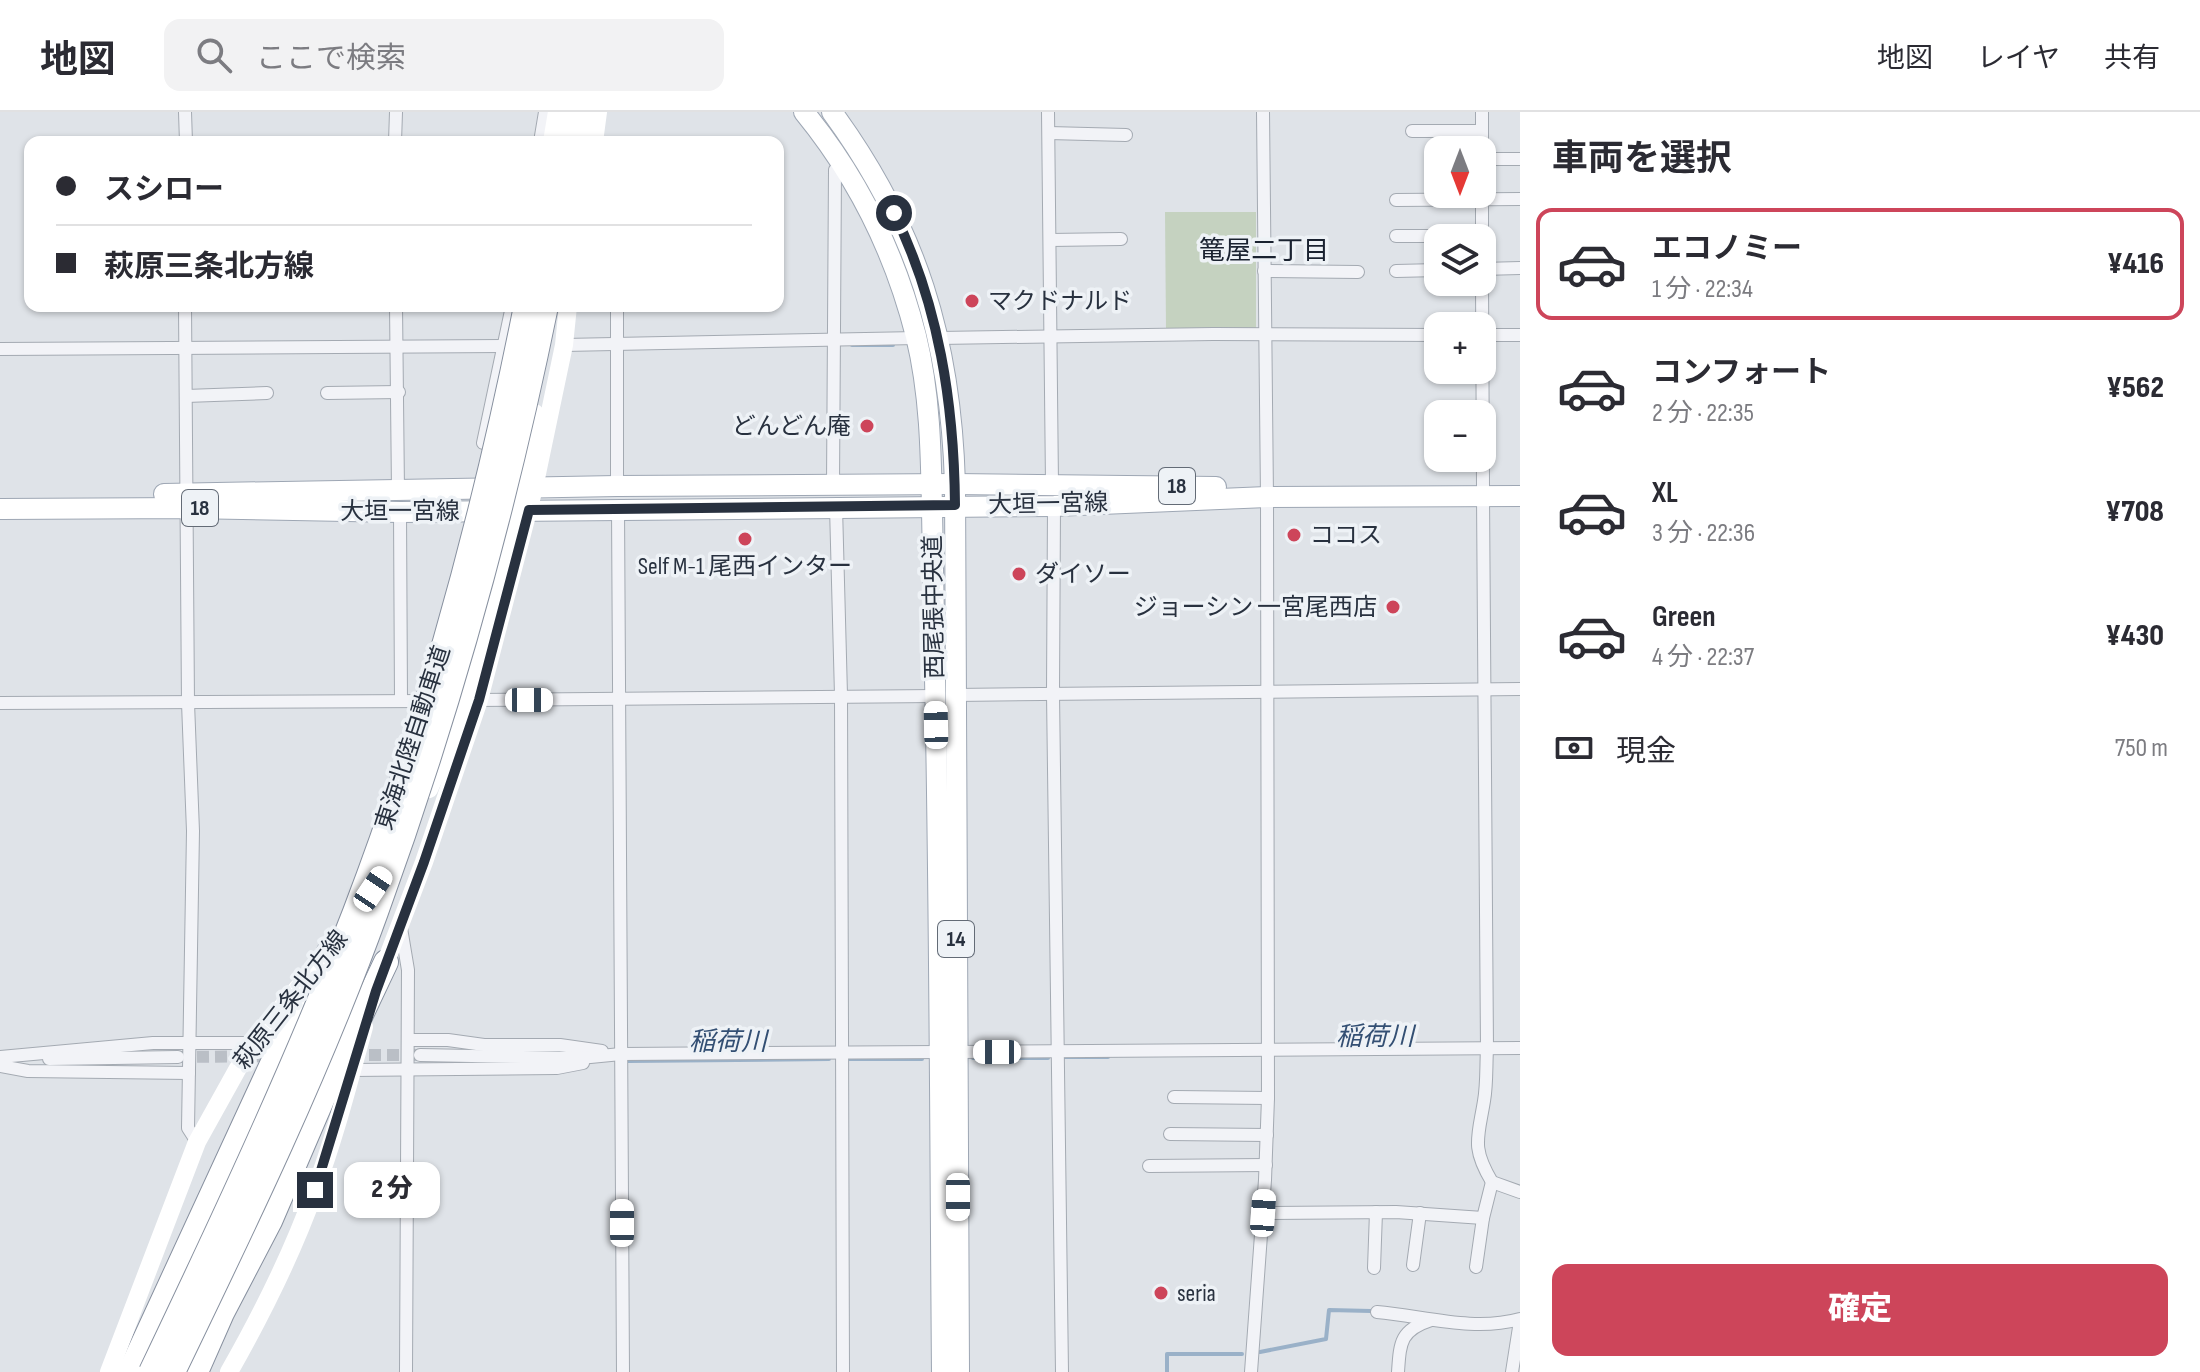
<!DOCTYPE html>
<html lang="ja">
<head>
<meta charset="utf-8">
<style>
	body { margin:0; font-family:"Sofia Sans Condensed","Noto Sans JP",sans-serif; background:#f2f2f3; color:#2b2b33; height:100vh; display:flex; flex-direction:column; font-size:30px; white-space:nowrap }
	* { box-sizing:border-box; margin:0 }
	p { font-size:26px; color:#7c7c81 }
	.icon { flex:none; width:44px; height:44px; fill:none; stroke:currentColor; stroke-width:2; stroke-linecap:round; stroke-linejoin:round }
	.map { position:relative; flex:1; overflow:hidden }
	.drawer { display:flex; flex-direction:column; background:#fff; width:680px }
	.drawer>* { flex:none }
	.top-card { position:absolute; left:24px; top:24px; width:760px; height:176px; border-radius:16px; box-shadow:0 2px 6px #0004; display:grid; align-content:center; height:176px; padding:0 32px; background:#fff }
	.needle { width:52px; rotate:180deg }
	.buttons { position:absolute; left:1424px; top:24px; display:grid; gap:16px }
	.buttons a { display:grid; place-items:center; width:72px; height:72px; border-radius:16px; background:#fff; box-shadow:0 2px 6px #0004; font-size:40px }
	.end { position:absolute; width:36px; height:36px; margin:-18px; border:10px solid #28313f; background:#fff; box-shadow:0 0 0 4px #fff }
	.from { border-radius:50% }
	.bubble { position:absolute; height:56px; border-radius:16px; background:#fff; box-shadow:0 2px 6px #0004; font-size:26px; font-weight:800; line-height:56px; text-align:center }
	.car { position:absolute; width:24px; height:48px; margin:-24px -12px; border-radius:10px; box-shadow:0 0 6px 2px #0007; background:linear-gradient(#fff 24%,#345 0 40%,#fff 0 76%,#345 0 86%,#fff 0) }
	.top-card b { display:flex; align-items:center; gap:28px; height:76px; font-size:30px }
	.top-card b+b { border-top:2px solid #e1e1e2 }
	.top-card i { width:20px; height:20px; background:#2b2b33 }
	ul { padding:0; list-style:none }
	li { display:flex; align-items:center; gap:24px; height:112px; margin:0 16px 12px; padding:0 16px; border:4px solid transparent; border-radius:16px }
	li div { flex:1 }
	li b { display:block; font-size:30px }
	li em { font-style:normal; font-weight:800 }
	li.active { border-color:#cd455a }
	li>.icon { width:72px; height:72px; stroke-width:1.5 }
	h2 { padding:0 32px; font-size:36px; line-height:96px }
	.pay { display:flex; align-items:center; gap:20px; height:88px; padding:0 32px; font-size:30px }
	.pay p { margin-inline-start:auto }
	.cta { display:flex; gap:16px; margin-top:auto; padding:16px 32px }
	.cta a { flex:1; height:92px; border-radius:16px; background:#cd455a; color:#fff; font-size:32px; font-weight:800; line-height:92px; text-align:center }
	header { display:flex; align-items:center; gap:48px; box-sizing:border-box; height:112px; padding:0 40px; background:#fff; border-bottom:2px solid #e1e1e2 }
	header strong { font-size:38px }
	nav { display:flex; gap:44px; margin-inline-start:auto; font-size:28px }
	.search { width:560px; height:72px; background:#f2f2f3; display:flex; align-items:center; gap:20px; box-sizing:border-box; padding:0 28px; border-radius:16px; color:#7c7c81; font-size:30px }
	main { display:flex; flex:1; min-height:0 }
	.map>svg:first-child { display:block }
	.green { fill:#c5d2c0 }
	.lines { fill:none; stroke-linecap:round; stroke-linejoin:round }
	.stream { stroke:#9ab1c8; stroke-width:4 }
	.minor-tunnel { stroke:#babfc6; stroke-width:12; stroke-dasharray:12 6; stroke-linecap:butt }
	.minor-casing { stroke:#a4aab2; stroke-width:14 }
	.primary-casing { stroke:#9ea7b4; stroke-width:22 }
	.motorway-casing { stroke:#87909f; stroke-width:26 }
	.minor { stroke:#f2f3f7; stroke-width:12 }
	.secondary { stroke:#fff; stroke-width:18 }
	.primary { stroke:#fff; stroke-width:20 }
	.motorway { stroke:#fff; stroke-width:24 }
	.motorway-bridge-casing { stroke:#87909f; stroke-width:26; stroke-linecap:butt }
	.motorway-bridge { stroke:#fff; stroke-width:24 }
	.route { stroke:#28313f; stroke-width:10 }
	.poi-dot { fill:#cd455a; stroke:#eef2f6; stroke-width:3 }
	.labels { text-anchor:middle; dominant-baseline:central; stroke-width:7; stroke-linejoin:round; paint-order:stroke }
	.shield { fill:#eef2f6; stroke:#636b76; stroke-width:2 }
	.shield-label { font-size:22px; font-weight:bold; fill:#28313f }
	.poi-label { font-size:24px; fill:#28313f; stroke:#eef2f6; text-anchor:start }
	.street-label { font-size:24px; fill:#28313f; stroke:#eef2f6 }
	.neighbourhood-label { font-size:26px; fill:#1a2230; stroke:#eef2f6 }
	.water-label { font-size:26px; font-style:italic; fill:#334f73; stroke:#eef2f6 }
</style>
</head>
<body>
<header>
<strong>地図</strong>
<div class="search"><svg class="icon" aria-label="search" viewBox="0 0 24 24"><circle cx="10" cy="10" r="6"/><path d="M15 15l6 6"/></svg>ここで検索</div>
<nav><a>地図</a><a>レイヤ</a><a>共有</a></nav>
</header>
<main>
<div class="map">
<svg width="1520" height="1260" viewBox="0 0 1520 1260">
	<rect width="100%" height="100%" fill="#dfe3e8"/>
	<!-- green -->
	<path class="green" d="M1165,100h91v119l-90,-1z"/>
	<g class="lines">
		<!-- stream -->
		<g class="stream">
			<path d="M852,233h41"/>
			<path d="M1062,945h46"/>
			<path d="M973,946h75"/>
			<path d="M846,947h76"/>
			<path d="M628,949l201,-2"/>
			<path d="M1260,1240l66,-13 3,-29 42,1"/>
			<path d="M1167,1260v-18h75"/>
		</g>
		<!-- minor-tunnel -->
		<g class="minor-tunnel">
			<path d="M351,943h66"/>
			<path d="M179,945l98,-1"/>
		</g>
		<!-- minor casing -->
		<g class="minor-casing">
			<g id="minor">
				<path d="M185,0l1,30"/>
				<path d="M1048,0l4,372"/>
				<path d="M1482,0v38"/>
				<path d="M1412,19h70"/>
				<path d="M1049,21l77,2"/>
				<path d="M395,30l1,-30"/>
				<path d="M540,30l5,-30"/>
				<path d="M1482,47h38"/>
				<path d="M1482,82v44"/>
				<path d="M1396,88l124,-1"/>
				<path d="M1396,124h86"/>
				<path d="M1050,128l71,-1"/>
				<path d="M1482,157l38,-1"/>
				<path d="M1264,159l94,1"/>
				<path d="M1396,159l42,-1"/>
				<path d="M1482,170l1,204"/>
				<path d="M185,194l3,397 5,128 -5,297 9,14"/>
				<path d="M396,194l2,185"/>
				<path d="M1482,223h38"/>
				<path d="M939,226l274,-4 225,1"/>
				<path d="M564,233l353,-7"/>
				<path d="M0,237l504,-3"/>
				<path d="M327,281l72,-1"/>
				<path d="M186,284l81,-3"/>
				<path d="M483,331l29,-137"/>
				<path d="M833,373l2,-315 8,-4"/>
				<path d="M617,374v-180"/>
				<path d="M1483,384l4,553c-1,17 0,35 -3,52 -6,37 -13,46 8,81l28,10"/>
				<path d="M1054,394l-1,188 9,678"/>
				<path d="M836,395l5,188 2,677"/>
				<path d="M618,396l5,864"/>
				<path d="M400,400l1,189"/>
				<path d="M955,583l565,-6"/>
				<path d="M475,588l461,-4"/>
				<path d="M0,591l428,-2"/>
				<path d="M401,816l7,42 -2,402"/>
				<path d="M408,928h40l36,5h76l42,6"/>
				<path d="M957,940l563,-4"/>
				<path d="M420,943l160,3 41,-4 319,-2"/>
				<path d="M0,945l153,-14h99"/>
				<path d="M49,947l129,-2"/>
				<path d="M0,954l28,5 161,2"/>
				<path d="M352,958l205,-2 26,-5"/>
				<path d="M1174,985l94,1"/>
				<path d="M1170,1022l97,1"/>
				<path d="M1149,1054l117,-1"/>
				<path d="M1263,1101l133,-1 87,6"/>
				<path d="M1413,1153l7,-52"/>
				<path d="M1476,1155l7,-49 9,-36"/>
				<path d="M1374,1156l2,-56"/>
				<path d="M1377,1200c47,4 96,20 143,7"/>
				<path d="M1251,1260l14,-192 3,-82 -1,-601 -4,-385"/>
				<path d="M1398,1260c2,-29 2,-42 33,-52"/>
				<path d="M1512,1260l8,-51"/>
			</g>
		</g>
		<!-- primary casing -->
		<g class="primary-casing">
			<g id="primary">
				<path d="M804,0c54,66 91,141 112,224 14,57 15,116 16,174 1,56 2,112 3,168 5,232 5,463 7,694"/>
				<path d="M832,0c85,116 119,229 123,372l4,888"/>
				<path d="M164,382l453,-8 338,-2 261,3"/>
				<path d="M0,397l188,-1 212,4 654,-6 213,-9 253,-1"/>
			</g>
		</g>
		<!-- motorway casing -->
		<g class="motorway-casing">
			<g id="motorway">
				<path d="M555,30l5,-30"/>
				<path d="M575,30l4,-30"/>
				<path d="M130,1260l155,-336 44,-84"/>
				<path d="M196,1260l26,-59 48,-92 64,-149 52,-110"/>
			</g>
		</g>
		<!-- minor -->
		<use href="#minor" class="minor"/>
		<!-- secondary -->
		<g class="secondary">
			<path d="M594,30l4,-30"/>
			<path d="M429,677c22,-46 34,-96 48,-145 22,-76 41,-153 58,-231"/>
			<path d="M382,860l42,-110 55,-162 55,-212 30,-143 4,-39"/>
			<path d="M109,1260l88,-230 55,-99 60,-72"/>
			<path d="M229,1260c33,-58 63,-118 86,-182 20,-53 34,-109 49,-163"/>
		</g>
		<!-- primary -->
		<use href="#primary" class="primary"/>
		<!-- motorway -->
		<use href="#motorway" class="motorway"/>
		<!-- motorway-bridge casing -->
		<g class="motorway-bridge-casing">
			<g id="motorway-bridge">
				<path d="M151,1260c72,-151 143,-303 204,-460 75,-196 130,-400 171,-606"/>
				<path d="M173,1260c73,-151 146,-302 203,-460 72,-198 128,-400 170,-606"/>
			</g>
		</g>
		<!-- motorway-bridge -->
		<use href="#motorway-bridge" class="motorway-bridge"/>
	</g>
	<g class="lines">
		<!-- route -->
		<path class="route" d="M315,1078l61,-199 48,-129 55,-162 50,-190 426,-5c-1,-102 -16,-200 -61,-292"/>
	</g>
	<!-- markers -->
	<g class="poi-dot">
		<circle cx="972" cy="189" r="8"/>
		<circle cx="867" cy="314" r="8"/>
		<circle cx="1294" cy="423" r="8"/>
		<circle cx="745" cy="427" r="8"/>
		<circle cx="1019" cy="462" r="8"/>
		<circle cx="1393" cy="495" r="8"/>
		<circle cx="1161" cy="1181" r="8"/>
	</g>
	<g class="labels">
		<!-- shield labels -->
		<g class="shield">
			<rect x="1159" y="356" width="36" height="36" rx="6"/>
			<rect x="182" y="378" width="36" height="36" rx="6"/>
			<rect x="938" y="809" width="36" height="36" rx="6"/>
		</g>
		<g class="shield-label">
			<text x="1177" y="374">18</text>
			<text x="200" y="396">18</text>
			<text x="956" y="827">14</text>
		</g>
		<!-- poi labels -->
		<g class="poi-label">
			<text x="988" y="189">マクドナルド</text>
			<text x="851" y="314" text-anchor="end">どんどん庵</text>
			<text x="1310" y="423">ココス</text>
			<text x="745" y="454" text-anchor="middle">Self M-1 尾西インター</text>
			<text x="1035" y="462">ダイソー</text>
			<text x="1377" y="495" text-anchor="end">ジョーシン 一宮尾西店</text>
			<text x="1177" y="1181">seria</text>
		</g>
		<!-- street labels -->
		<g class="street-label">
			<text transform="translate(1048 392) rotate(-1)">大垣一宮線</text>
			<text x="400" y="399">大垣一宮線</text>
			<text transform="translate(934 495) rotate(-91)">西尾張中央道</text>
			<text transform="translate(413 626) rotate(-72)">東海北陸自動車道</text>
			<text transform="translate(291 888) rotate(-52)">萩原三条北方線</text>
		</g>
		<!-- neighbourhood labels -->
		<g class="neighbourhood-label">
			<text x="1264" y="139">篭屋二丁目</text>
		</g>
		<!-- water labels -->
		<g class="water-label">
			<text x="1375" y="925">稲荷川</text>
			<text x="728" y="930">稲荷川</text>
		</g>
	</g>
</svg>
<div class="buttons">
<a><svg class="needle" viewBox="-14 -14 28 28"><path d="M0-13l5 13h-10z" fill="#e53935"/><path d="M0 13l5-13h-10z" fill="#7c7c81"/></svg></a>
<a><svg class="icon" aria-label="layers" viewBox="0 0 24 24"><path d="M12 4l9 5-9 5-9-5zM3 14l9 5 9-5"/></svg></a>
<a>+</a>
<a>−</a>
</div>
<i class="end from" style="left:894px;top:101px"></i>
<i class="end" style="left:315px;top:1078px"></i>
<div class="bubble" style="left:344px;top:1050px;width:96px">2 分</div>
<i class="car" style="left:529px;top:588px;rotate:90deg"></i>
<i class="car" style="left:936px;top:613px;rotate:359deg"></i>
<i class="car" style="left:373px;top:777px;rotate:34deg"></i>
<i class="car" style="left:997px;top:940px;rotate:270deg"></i>
<i class="car" style="left:958px;top:1085px;rotate:180deg"></i>
<i class="car" style="left:1263px;top:1101px;rotate:4deg"></i>
<i class="car" style="left:622px;top:1111px;rotate:0deg"></i>
<div class="top-card">
<b><i class="from"></i>スシロー</b>
<b><i></i>萩原三条北方線</b>
</div>
</div>
<section class="drawer">
<h2>車両を選択</h2>
<ul>
<li class="active"><svg class="icon" aria-label="car" viewBox="0 0 24 24"><path d="M5 17H2v-5l4-1 3-4h7l3 4 3 1v5h-3M9 17h6M6 11h13"/><circle cx="7" cy="17" r="2"/><circle cx="17" cy="17" r="2"/></svg><div><b>エコノミー</b><p>1 分 · 22:34</p></div><em>¥416</em></li>
<li><svg class="icon" aria-label="car" viewBox="0 0 24 24"><path d="M5 17H2v-5l4-1 3-4h7l3 4 3 1v5h-3M9 17h6M6 11h13"/><circle cx="7" cy="17" r="2"/><circle cx="17" cy="17" r="2"/></svg><div><b>コンフォート</b><p>2 分 · 22:35</p></div><em>¥562</em></li>
<li><svg class="icon" aria-label="car" viewBox="0 0 24 24"><path d="M5 17H2v-5l4-1 3-4h7l3 4 3 1v5h-3M9 17h6M6 11h13"/><circle cx="7" cy="17" r="2"/><circle cx="17" cy="17" r="2"/></svg><div><b>XL</b><p>3 分 · 22:36</p></div><em>¥708</em></li>
<li><svg class="icon" aria-label="car" viewBox="0 0 24 24"><path d="M5 17H2v-5l4-1 3-4h7l3 4 3 1v5h-3M9 17h6M6 11h13"/><circle cx="7" cy="17" r="2"/><circle cx="17" cy="17" r="2"/></svg><div><b>Green</b><p>4 分 · 22:37</p></div><em>¥430</em></li>
</ul>
<div class="pay"><svg class="icon" aria-label="cash" viewBox="0 0 24 24"><path d="M3 7h18v10H3z"/><circle cx="12" cy="12" r="2"/></svg>現金<p>750 m</p></div>
<div class="cta"><a>確定</a></div>
</section>
</main>
</body>
</html>
